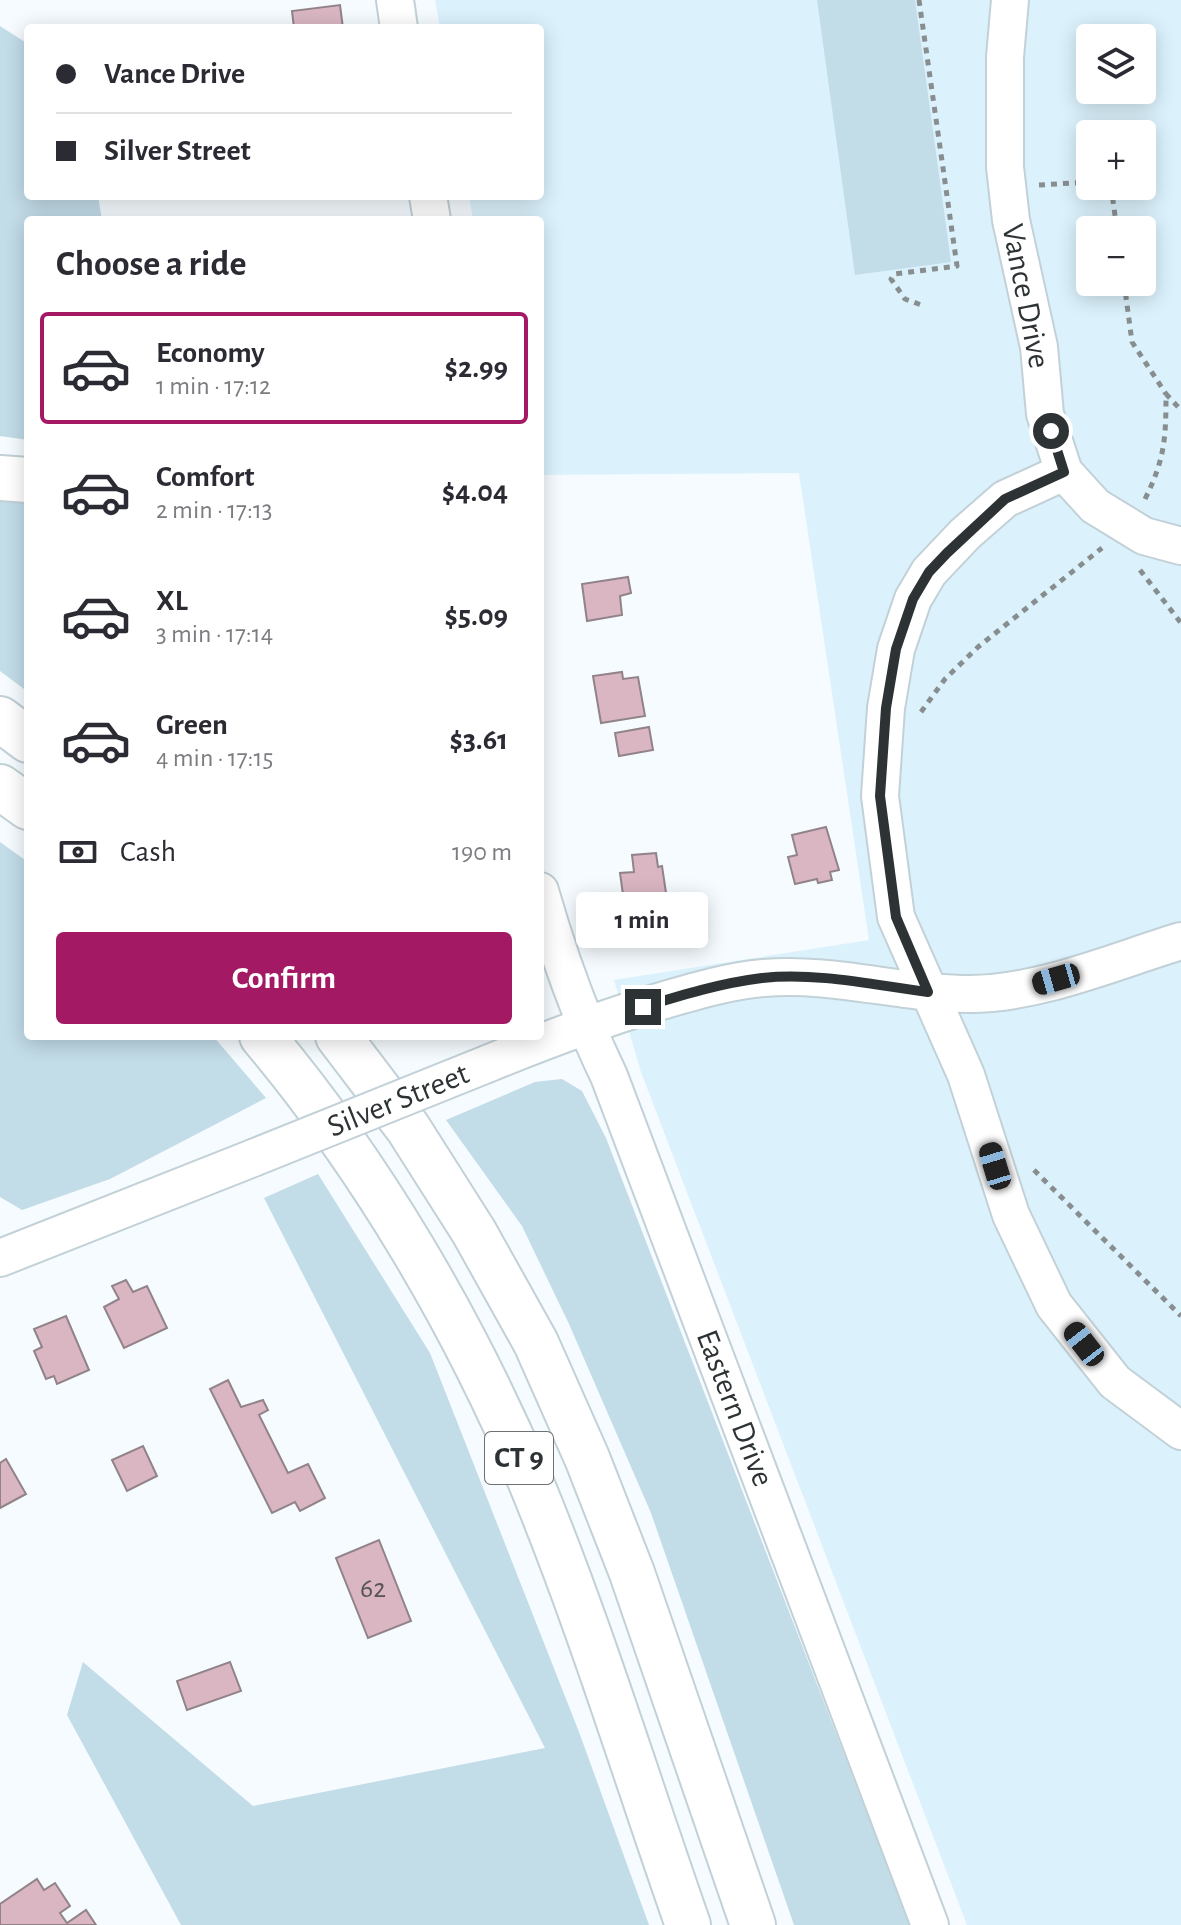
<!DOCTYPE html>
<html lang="en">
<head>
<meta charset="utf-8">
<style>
	body { margin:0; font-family:"Alegreya Sans",sans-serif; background:#f2f2f3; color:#2b2b33; height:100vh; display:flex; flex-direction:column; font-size:30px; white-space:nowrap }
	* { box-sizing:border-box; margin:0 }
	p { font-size:26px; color:#7c7c81 }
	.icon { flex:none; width:44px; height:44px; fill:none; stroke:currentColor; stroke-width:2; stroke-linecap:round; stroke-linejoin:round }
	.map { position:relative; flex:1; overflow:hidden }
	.sheet { position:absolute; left:24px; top:216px; width:520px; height:824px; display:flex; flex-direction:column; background:#fff; border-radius:8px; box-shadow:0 4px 20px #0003 }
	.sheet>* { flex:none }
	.banner { position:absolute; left:24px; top:24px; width:520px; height:176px; border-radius:8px; box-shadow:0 4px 20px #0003; display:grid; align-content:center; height:176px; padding:0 32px; background:#fff }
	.fabs { position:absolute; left:1076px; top:24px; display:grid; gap:16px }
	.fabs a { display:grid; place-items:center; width:80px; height:80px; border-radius:8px; background:#fff; box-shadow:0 4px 20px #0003; font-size:40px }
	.end { position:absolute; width:36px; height:36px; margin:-18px; border:10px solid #2d3335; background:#fff; box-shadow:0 0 0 4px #fff }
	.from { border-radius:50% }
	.bubble { position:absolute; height:56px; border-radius:8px; background:#fff; box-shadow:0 4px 20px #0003; font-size:26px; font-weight:700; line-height:56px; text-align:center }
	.car { position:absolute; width:24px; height:48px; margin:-24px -12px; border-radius:10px; box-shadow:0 0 6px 2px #0007; background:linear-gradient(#222 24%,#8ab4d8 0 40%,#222 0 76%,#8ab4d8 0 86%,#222 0) }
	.banner b { display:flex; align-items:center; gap:28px; height:76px; font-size:30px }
	.banner b+b { border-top:2px solid #e1e1e2 }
	.banner i { width:20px; height:20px; background:#2b2b33 }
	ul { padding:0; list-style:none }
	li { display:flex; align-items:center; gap:24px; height:112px; margin:0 16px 12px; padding:0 16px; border:4px solid transparent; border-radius:8px }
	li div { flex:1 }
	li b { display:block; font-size:30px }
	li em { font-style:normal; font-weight:700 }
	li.selected { border-color:#a31963 }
	li>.icon { width:72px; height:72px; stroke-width:1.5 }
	h2 { padding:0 32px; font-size:36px; line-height:96px }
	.pay { display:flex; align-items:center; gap:20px; height:88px; padding:0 32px; font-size:30px }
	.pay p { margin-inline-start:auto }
	.action { display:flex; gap:16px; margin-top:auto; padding:16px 32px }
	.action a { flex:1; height:92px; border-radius:8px; background:#a31963; color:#fff; font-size:32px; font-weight:700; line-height:92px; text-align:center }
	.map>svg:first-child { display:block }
	.built { fill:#dbf2fc; fill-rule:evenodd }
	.green { fill:#c2dce8 }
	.building { fill:#dab6c3; stroke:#918388; stroke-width:2 }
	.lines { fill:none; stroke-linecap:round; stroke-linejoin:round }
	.minor-casing { stroke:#c2d1d7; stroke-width:40 }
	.highway-casing { stroke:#c2d1d7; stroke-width:48 }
	.path { stroke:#888e90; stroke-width:5; stroke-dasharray:6 6; stroke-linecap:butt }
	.minor { stroke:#fff; stroke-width:36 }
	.highway { stroke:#fff; stroke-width:44 }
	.minor-bridge-casing { stroke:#c2d1d7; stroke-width:40; stroke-linecap:butt }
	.minor-bridge { stroke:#fff; stroke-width:36 }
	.route { stroke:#2d3335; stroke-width:10 }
	.labels { text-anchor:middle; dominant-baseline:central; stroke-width:7; stroke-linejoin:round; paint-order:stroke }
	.number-label { font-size:28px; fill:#585458 }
	.shield { fill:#fff; stroke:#6c7072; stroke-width:2 }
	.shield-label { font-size:30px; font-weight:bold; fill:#2d3335 }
	.street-label { font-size:32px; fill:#2d3335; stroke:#fff }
</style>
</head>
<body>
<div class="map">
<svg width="1181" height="1925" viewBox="0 0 1181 1925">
	<rect width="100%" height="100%" fill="#f5fbfe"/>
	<!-- built -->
	<path class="built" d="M435,0h746v1925h-214l-326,-853 -27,-92 255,-40 -70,-467 -259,2v-255h-67l-4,-24h71v-168h-100zM1090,38h52v52h-52zM1090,134h52v52h-52zM1090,230h52v52h-52z"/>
	<!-- green -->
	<g class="green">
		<path d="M817,0h98l36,262 -96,13z"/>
		<path d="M0,26l28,18v152h70l4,24h-74v220l-28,-4z"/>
		<path d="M0,483l28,3v206l-28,-21z"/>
		<path d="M0,842l28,20v174h185l53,62 -156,81 -88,31 -22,-13z"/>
		<path d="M562,1079l20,12 24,47 304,787h-116l-143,-412 -82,-189 -47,-98 -76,-106 89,-38z"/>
		<path d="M318,1174l112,179 149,379 70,193h-468l-114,-210 16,-53 170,144 292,-58 -281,-550z"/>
	</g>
	<!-- building -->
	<g class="building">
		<path d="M340,5l3,23h-49l-2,-17z"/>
		<path d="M628,577l3,16 -11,3 2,19 -35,6 -5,-37z"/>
		<path d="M622,672l1,7 15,-2 7,39 -44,7 -8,-47z"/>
		<path d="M649,727l4,23 -34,6 -4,-23z"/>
		<path d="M826,827l13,43 -9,2 2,8 -14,3 -1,-4 -22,5 -7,-27 9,-2 -5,-20z"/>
		<path d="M656,853l2,14 4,-1 7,47 -26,3 1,6 -17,2 -7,-51 14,-1 -2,-17z"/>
		<path d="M126,1280l7,12 14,-6 20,42 -43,20 -20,-41 15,-8 -7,-13z"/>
		<path d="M66,1316l23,54 -32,14 -3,-8 -8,3 -12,-28 8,-4 -8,-18z"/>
		<path d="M228,1380l13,27 22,-7 5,10 -9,5 29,58 20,-9 17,34 -25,13 -5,-9 -23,11 -62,-124z"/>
		<path d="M143,1446l14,30 -30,15 -15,-31z"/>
		<path d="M6,1459l20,35 -26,14v-45z"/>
		<path d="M379,1540l32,81 -43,17 -32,-80z"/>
		<path d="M230,1662l11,29 -54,19 -10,-29z"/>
		<path d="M37,1879l7,11 11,-7 15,23 -10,7 7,10 19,-13 10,15h-96v-21z"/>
	</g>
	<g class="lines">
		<!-- minor casing -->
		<g class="minor-casing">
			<g id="minor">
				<path d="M395,0l4,28"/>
				<path d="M1010,0l-5,57v110l6,53 28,127 6,67 19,58 31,34 49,30 37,10"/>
				<path d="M428,196l4,24"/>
				<path d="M1064,472l-59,27 -40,35 -36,38 -16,27 -17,50 -10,59 -6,88 16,121 70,158 45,140 43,90 61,77 66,49"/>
				<path d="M540,891c19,66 39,123 69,185l321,849"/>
				<path d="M487,1064c56,-23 112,-44 171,-62 34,-10 70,-21 106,-24 69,-6 137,16 206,16 69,0 145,-33 211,-53"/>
				<path d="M0,1258l253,-100"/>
			</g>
		</g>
		<!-- highway casing -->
		<g class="highway-casing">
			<g id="highway">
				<path d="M0,478l28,2"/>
				<path d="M0,719l28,21"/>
				<path d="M0,787l28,20"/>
				<path d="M262,1036c110,131 201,286 268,444 60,145 106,297 158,445"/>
				<path d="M338,1036l70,92 66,104 62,111 51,115 45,115 121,352"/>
			</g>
		</g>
		<!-- path -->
		<g class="path">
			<path d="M919,0l38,266 -62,8 -4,5 14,20 19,7"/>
			<path d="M1039,185l51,-3"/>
			<path d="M1111,186l6,44"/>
			<path d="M1124,282l8,60 34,52"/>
			<path d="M1145,499c20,-40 21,-62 21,-105l15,16"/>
			<path d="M1140,570l41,53"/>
			<path d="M921,712l24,-33 33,-32 124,-99"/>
			<path d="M1034,1170l147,146"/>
		</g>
		<!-- minor -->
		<use href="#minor" class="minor"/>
		<!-- highway -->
		<use href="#highway" class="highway"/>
		<!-- minor-bridge casing -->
		<g class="minor-bridge-casing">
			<path id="minor-bridge" d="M253,1158l234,-94"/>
		</g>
		<!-- minor-bridge -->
		<use href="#minor-bridge" class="minor-bridge"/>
	</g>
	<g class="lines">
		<!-- route -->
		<path class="route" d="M643,1007c39,-12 78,-24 119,-29 54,-6 112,7 166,14l-32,-75 -16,-121 6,-88 10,-59 17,-50 16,-27 18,-19 58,-54 59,-27 -13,-41"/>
	</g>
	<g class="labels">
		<!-- number labels -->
		<g class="number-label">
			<text x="373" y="1589">62</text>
		</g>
		<!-- shield labels -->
		<rect class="shield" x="485" y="1432" width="68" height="52" rx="6"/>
		<g class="shield-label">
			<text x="519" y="1458">CT 9</text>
		</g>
		<!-- street labels -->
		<g class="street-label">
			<text transform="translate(1026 296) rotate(79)">Vance Drive</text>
			<text transform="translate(398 1100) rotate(-22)">Silver Street</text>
			<text transform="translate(735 1408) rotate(69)">Eastern Drive</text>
		</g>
	</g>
</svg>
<div class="fabs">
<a><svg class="icon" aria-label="layers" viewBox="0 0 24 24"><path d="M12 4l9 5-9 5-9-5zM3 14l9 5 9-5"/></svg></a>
<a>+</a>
<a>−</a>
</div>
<i class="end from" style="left:1051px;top:431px"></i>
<i class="end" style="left:643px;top:1007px"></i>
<div class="bubble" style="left:576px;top:892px;width:132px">1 min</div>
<i class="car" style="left:1056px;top:979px;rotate:254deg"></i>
<i class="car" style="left:995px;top:1166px;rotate:343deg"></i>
<i class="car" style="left:1084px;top:1344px;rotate:322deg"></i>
<div class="banner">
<b><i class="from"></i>Vance Drive</b>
<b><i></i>Silver Street</b>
</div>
<section class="sheet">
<h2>Choose a ride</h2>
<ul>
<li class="selected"><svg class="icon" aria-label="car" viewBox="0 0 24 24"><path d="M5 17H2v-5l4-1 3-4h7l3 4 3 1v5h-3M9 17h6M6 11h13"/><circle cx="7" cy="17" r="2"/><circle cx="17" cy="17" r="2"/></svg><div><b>Economy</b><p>1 min · 17:12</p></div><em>$2.99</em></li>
<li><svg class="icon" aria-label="car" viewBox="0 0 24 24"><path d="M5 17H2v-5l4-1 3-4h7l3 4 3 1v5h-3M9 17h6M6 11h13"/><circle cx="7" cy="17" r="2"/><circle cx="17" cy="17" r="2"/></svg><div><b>Comfort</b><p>2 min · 17:13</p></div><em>$4.04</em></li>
<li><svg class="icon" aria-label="car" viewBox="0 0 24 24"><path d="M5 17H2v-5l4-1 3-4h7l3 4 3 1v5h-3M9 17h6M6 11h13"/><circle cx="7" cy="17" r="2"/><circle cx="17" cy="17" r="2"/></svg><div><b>XL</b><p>3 min · 17:14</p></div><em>$5.09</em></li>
<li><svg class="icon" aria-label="car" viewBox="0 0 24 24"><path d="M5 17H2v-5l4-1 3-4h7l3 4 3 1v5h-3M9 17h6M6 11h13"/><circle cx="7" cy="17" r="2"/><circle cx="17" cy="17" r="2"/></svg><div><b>Green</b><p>4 min · 17:15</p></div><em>$3.61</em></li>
</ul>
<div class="pay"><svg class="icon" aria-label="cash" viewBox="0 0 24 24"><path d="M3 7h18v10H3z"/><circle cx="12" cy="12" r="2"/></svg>Cash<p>190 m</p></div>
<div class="action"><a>Confirm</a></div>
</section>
</div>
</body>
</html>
